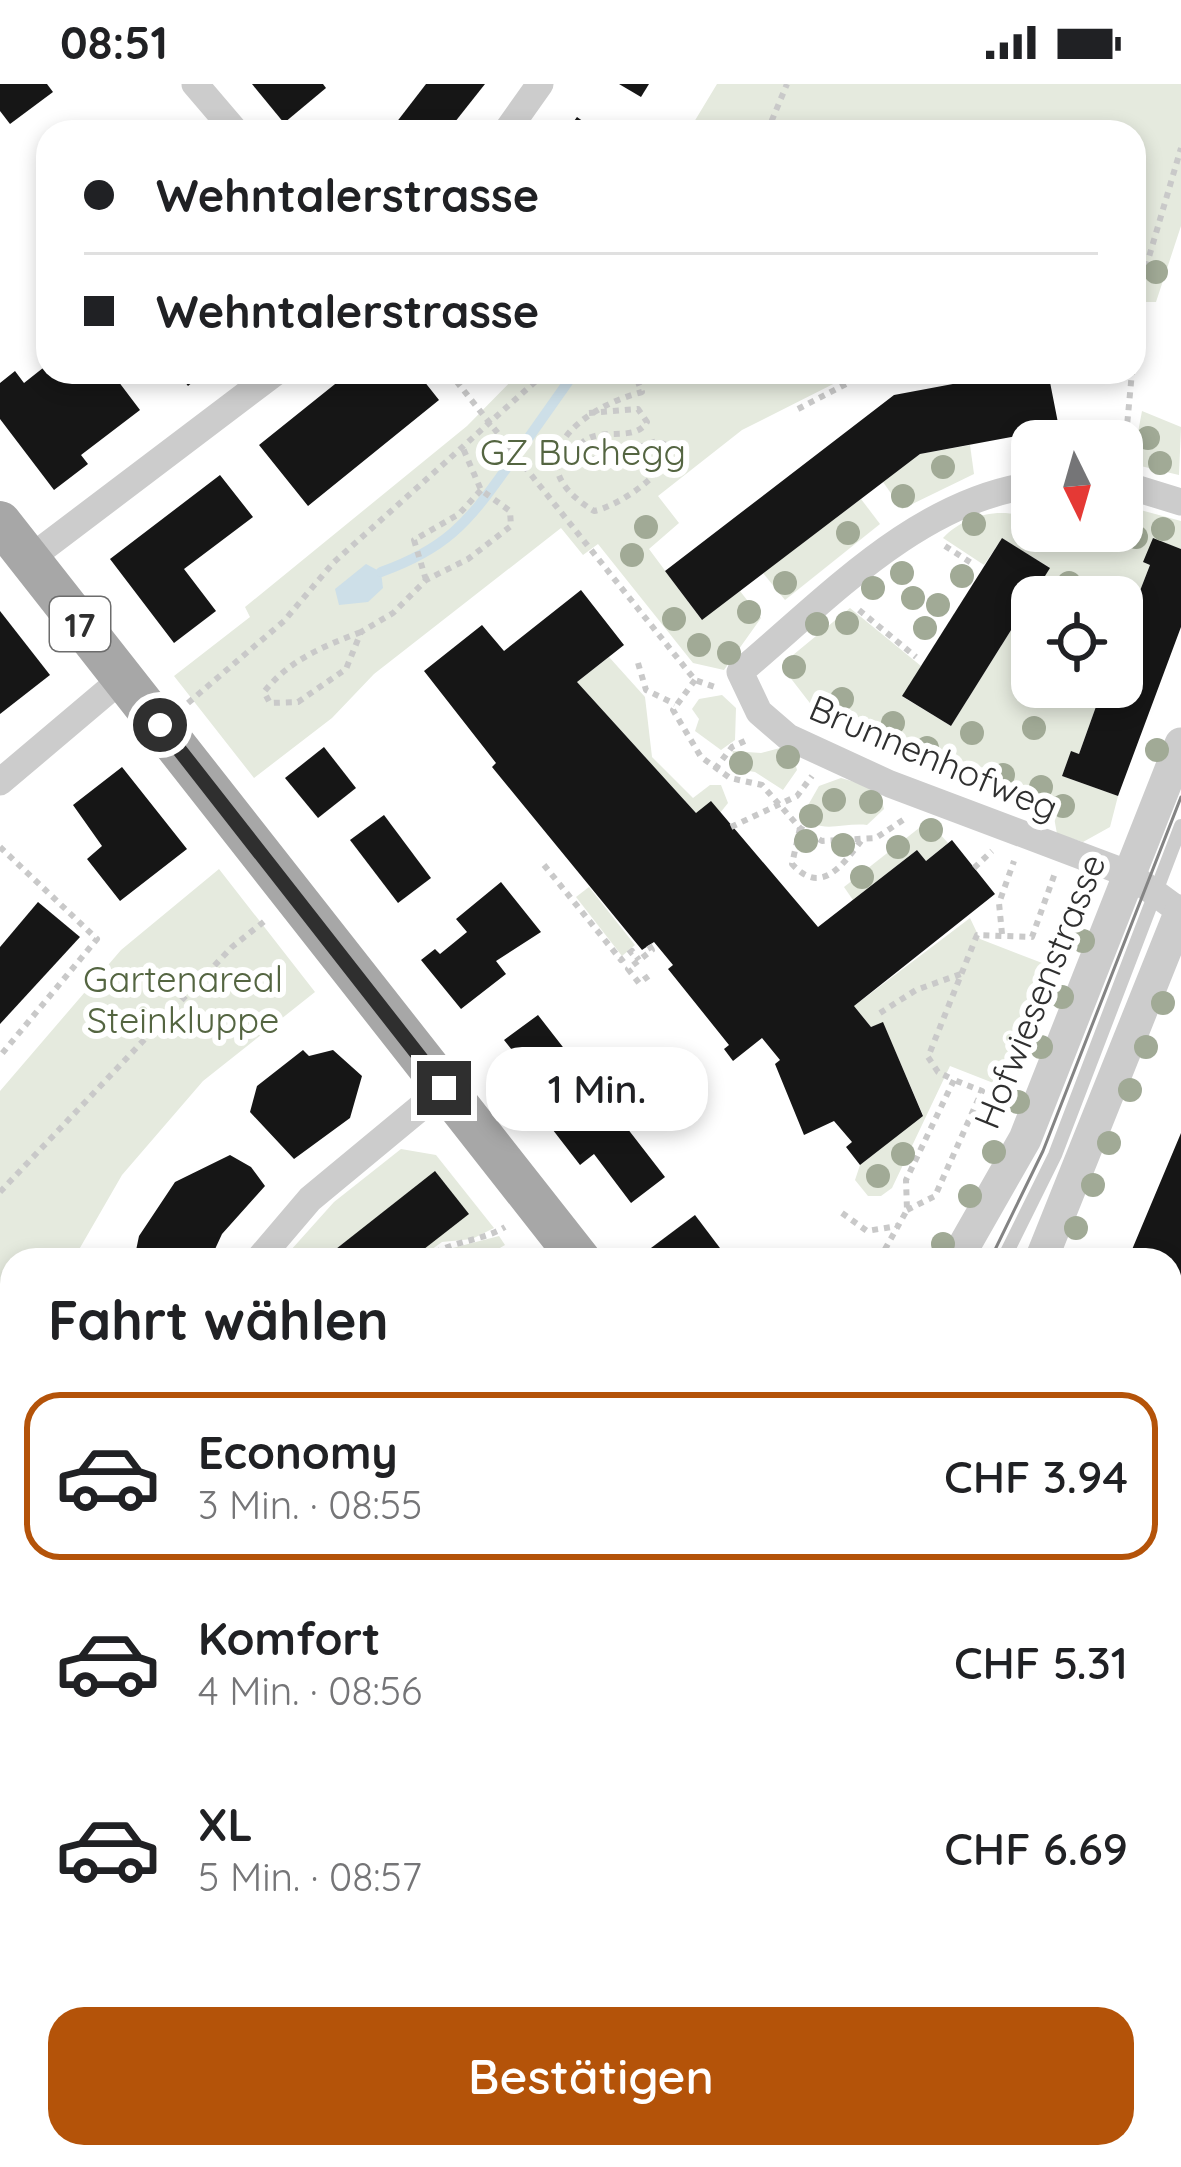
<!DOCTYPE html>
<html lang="de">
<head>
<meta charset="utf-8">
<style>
	body { margin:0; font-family:Quicksand,sans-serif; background:#f6f6f6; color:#202124; height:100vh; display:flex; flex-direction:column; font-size:45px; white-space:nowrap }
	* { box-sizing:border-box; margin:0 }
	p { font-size:39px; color:#757577 }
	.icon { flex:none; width:66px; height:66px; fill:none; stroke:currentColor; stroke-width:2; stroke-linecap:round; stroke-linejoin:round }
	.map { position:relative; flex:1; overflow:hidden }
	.side { position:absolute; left:0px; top:1164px; width:1182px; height:921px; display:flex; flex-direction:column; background:#fff; border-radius:36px 36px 0 0; box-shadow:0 6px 18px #0003 }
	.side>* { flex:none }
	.guide { position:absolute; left:36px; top:36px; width:1110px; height:264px; border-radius:36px; box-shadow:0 6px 18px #0003; display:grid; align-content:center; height:264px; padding:0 48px; background:#fff }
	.needle { width:78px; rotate:175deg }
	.tools { position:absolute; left:1011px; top:336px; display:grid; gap:24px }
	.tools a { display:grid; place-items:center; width:132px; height:132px; border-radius:24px; background:#fff; box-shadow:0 6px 18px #0003; font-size:60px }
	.end { position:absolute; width:54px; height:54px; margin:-27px; border:15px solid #2f2f2f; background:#fff; box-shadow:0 0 0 6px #fff }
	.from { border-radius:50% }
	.bubble { position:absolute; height:84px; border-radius:36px; background:#fff; box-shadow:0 6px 18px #0003; font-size:39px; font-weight:600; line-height:84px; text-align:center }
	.guide b { display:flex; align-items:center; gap:42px; height:114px; font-size:45px }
	.guide b+b { border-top:3px solid #e0e0e0 }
	.guide i { width:30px; height:30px; background:#202124 }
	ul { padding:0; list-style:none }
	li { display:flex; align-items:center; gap:36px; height:168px; margin:0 24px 18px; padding:0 24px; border:6px solid transparent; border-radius:36px }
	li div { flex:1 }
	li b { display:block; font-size:45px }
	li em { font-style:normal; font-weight:600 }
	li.active { border-color:#b45309 }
	li>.icon { width:108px; height:108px; stroke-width:1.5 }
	h2 { padding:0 48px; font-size:54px; line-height:144px }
	.cta { display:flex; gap:24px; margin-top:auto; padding:24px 48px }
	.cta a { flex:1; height:138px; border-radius:36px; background:#b45309; color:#fff; font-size:48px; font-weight:600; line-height:138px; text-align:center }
	.status { display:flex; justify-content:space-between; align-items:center; height:84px; padding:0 60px; background:#fff; direction:ltr }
	.status svg { height:33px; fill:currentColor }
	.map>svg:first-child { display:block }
	.green { fill:#e5eade }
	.water { fill:#cddfe8 }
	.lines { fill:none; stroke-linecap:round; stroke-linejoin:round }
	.stream { stroke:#cddfe8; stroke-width:10 }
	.building { fill:#161616 }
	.path { stroke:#c9c9c9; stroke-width:6; stroke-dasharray:6 6; stroke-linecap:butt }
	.service { stroke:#ccc; stroke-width:14 }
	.minor { stroke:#ccc; stroke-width:27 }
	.tertiary { stroke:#ccc; stroke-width:33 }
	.primary { stroke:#a7a7a7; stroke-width:42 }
	.tram { stroke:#848484; stroke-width:3 }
	.tree { fill:#a1aa96 }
	.route { stroke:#2f2f2f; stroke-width:15 }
	.labels { text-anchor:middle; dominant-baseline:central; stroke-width:12; stroke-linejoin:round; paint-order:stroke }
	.shield { fill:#fff; stroke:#6d6d6d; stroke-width:3 }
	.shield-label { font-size:33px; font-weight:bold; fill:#2f2f2f }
	.park-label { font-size:36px; fill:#546541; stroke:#fff }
	.street-label { font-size:36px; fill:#2f2f2f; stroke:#fff }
</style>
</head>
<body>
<div class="status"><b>08:51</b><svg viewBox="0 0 49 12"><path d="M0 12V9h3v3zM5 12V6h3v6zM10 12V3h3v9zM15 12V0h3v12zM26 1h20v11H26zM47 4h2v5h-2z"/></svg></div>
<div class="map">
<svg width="1181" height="2083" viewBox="0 0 1181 2083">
	<rect width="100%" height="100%" fill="#fff"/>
	<!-- green -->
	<g class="green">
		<path d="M717,0h464v142l-25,76h-22v-170h-446z"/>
		<path d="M520,288h337l-115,58 -84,66 21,27 -30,26 52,70 39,-28 21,27 -37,52 -31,-7 -95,-119 -15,11 -22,-27 -187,146 -42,44 -78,60 -80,-102 76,-59 -5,-10 222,-181z"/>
		<path d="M1142,327l39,16 -2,48 -47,-11z"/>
		<path d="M970,361l4,29 -72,35 -19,-27 37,-28z"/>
		<path d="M861,415l19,25 -95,76 -22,-27z"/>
		<path d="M1122,421l59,16v28l-28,-10 -9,23 6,3 -28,72v-40h-90l17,-30 -47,-29 -18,27 -41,-27c21,-23 60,-33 89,-18v11h90z"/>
		<path d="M1032,513v90h71l-24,67 -8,-2 -9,24 56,20 -8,31 -27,15 -26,-8 -5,-28 -236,-95 -27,-35 4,-21 57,-47 71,58 -18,31 48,29z"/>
		<path d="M609,573l36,40 7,60 41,41 17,-13h11l7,18 -8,10h-24l-119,-131z"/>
		<path d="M722,611l14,13 -1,32 -14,10 -26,-19 4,-12 -7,-10 7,-10z"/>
		<path d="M784,663l7,2 6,21 -14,20 -28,-18 -25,-4 3,-17 28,2z"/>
		<path d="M841,694l38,11 5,20 -17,16c-24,-3 -50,11 -64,-11l16,-28z"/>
		<path d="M928,737l20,22 -22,18 -9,-11 -64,50 -9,-13z"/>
		<path d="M219,785l96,123 -112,89 -81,94 -49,85h-61v189l-8,89 8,177 -12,16v-640l121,-141z"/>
		<path d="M589,803l46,58 -13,11 -46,-59z"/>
		<path d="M970,834l10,21 70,27 -49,120 -51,-20 -58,122 -11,8h-13l-13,-16 5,-15 63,-50 -40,-92 -12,4 -17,-21z"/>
		<path d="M401,1065l35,6 58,73 -22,11 -30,3 -25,18h-135l52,-58z"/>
		<path d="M499,1152l6,9 -26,15h-48l14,-10z"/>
		<path d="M12,1964v109h187l5,10h-204v-112z"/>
		<path d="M690,2073h105l5,1 -1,9h-111z"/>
	</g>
	<!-- water -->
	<path class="water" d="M366,480l15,8 2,16 -15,14 -29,3 -4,-16z"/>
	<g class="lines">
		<!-- stream -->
		<g class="stream">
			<path d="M527,356l48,-68"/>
			<path d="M381,488c64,-23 86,-48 125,-103"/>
		</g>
	</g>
	<!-- building -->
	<g class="building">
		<path d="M0,0h47l6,8 -43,32 -10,-13z"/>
		<path d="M252,0h71l3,4 -42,35z"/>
		<path d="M426,0h59l-38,48h-58z"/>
		<path d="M619,0h30l-8,13z"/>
		<path d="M577,33l21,15h-32z"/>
		<path d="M48,280v8h49l6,8 9,-7 28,37 -59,45 7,9 -34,26 -54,-71v-36l15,-12 9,12z"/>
		<path d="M177,288h28l-17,14z"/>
		<path d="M350,288h76l-6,4 19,24 -131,106 -49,-61z"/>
		<path d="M1017,288h31l11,56 -139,26 -218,166 -37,-49 229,-176z"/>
		<path d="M220,391l33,42 -69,52 32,42 -42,32 -64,-84z"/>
		<path d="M1002,454l48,30 -99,158 -49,-30z"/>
		<path d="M1153,454l28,11v78l-63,169 -56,-20 9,-25 8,3 24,-67h19v-50l28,-72 -7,-3z"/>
		<path d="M581,506l43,55 -47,37 119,131 15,-12 107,126 99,-77 9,11 26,-21 43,54 -141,112 17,21 12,-5 40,94 -63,49 -14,-18 6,-5 -18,-21 -30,14 -29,-71 5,-4 -18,-22 -29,23 -9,-12 5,-4 -61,-76 5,-4 -19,-23 -12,8 -150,-183 4,-4 -72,-92 58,-46 22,26z"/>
		<path d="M0,527l50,64 -50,39z"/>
		<path d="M324,663l32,41 -38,30 -33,-40z"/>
		<path d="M122,683l65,82 -67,52 -33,-42 15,-13 -29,-41z"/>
		<path d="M384,731l47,63 -33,25 -48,-63z"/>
		<path d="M501,798l40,50 -45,29 10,13 -45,35 -40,-49 14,-11 5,5 27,-22 -11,-13z"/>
		<path d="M38,818l42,35 -80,87v-77z"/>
		<path d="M538,931l49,63 -15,12 28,37 17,-12 48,62 -34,26 -37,-49 -14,11 -51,-66 14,-10 -39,-49z"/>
		<path d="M303,966l6,6 24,-6 29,26 -12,42 -56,41 -44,-47 7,-26z"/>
		<path d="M1181,1049v175l-11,9v-57h-33l-6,-8z"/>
		<path d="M230,1071l21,12 14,19 -43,48 -12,26h-76l5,-24 36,-54z"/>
		<path d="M435,1087l34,43 -59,46h-88z"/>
		<path d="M695,1131l34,45h-75l-7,-9z"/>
		<path d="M1181,1293v85l-11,8v-84z"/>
		<path d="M1179,1505l2,3v260l-11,-14v-242z"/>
		<path d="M0,1754l12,22v107l-12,-23z"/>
		<path d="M1179,2038l2,45h-25l-8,-10h22v-28z"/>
		<path d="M256,2073h55l-2,10h-55z"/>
		<path d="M341,2073h68l-2,10h-68z"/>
		<path d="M578,2073h54l-4,10h-53z"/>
		<path d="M887,2074l30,7v2h-33z"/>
	</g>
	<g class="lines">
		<!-- path -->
		<g class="path">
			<path d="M767,48l20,-48"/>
			<path d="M1134,266l5,-59 42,-143"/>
			<path d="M449,288l246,308 20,7"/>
			<path d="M798,325l71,-37"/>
			<path d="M589,329l49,-4 9,13c-13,21 -45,4 -64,20l6,17 14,1 54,-19 11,5c2,27 -50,60 -74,65 -82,-50 -13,-103 48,-119l-8,-20"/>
			<path d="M1124,374l8,-86"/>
			<path d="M945,462l28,18"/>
			<path d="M426,496l-12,-40 45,-26 22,-24"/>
			<path d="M859,526l57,47"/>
			<path d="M361,548c-37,14 -72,28 -97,60l6,11 28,-1 48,-33 15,-37 32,-19 33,-33 42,-21 43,-33 -1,-15 -29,-21 -19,-44"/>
			<path d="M638,579l8,27 29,14"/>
			<path d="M695,596l-22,30 28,47 29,21 32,7 38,43 22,13 54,-3 27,-18"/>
			<path d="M188,619l96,-82 49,-58 213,-191"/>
			<path d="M715,685l17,-22 15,-7"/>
			<path d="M731,743l66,-31 15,-20"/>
			<path d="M800,744l-8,36c29,32 50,2 69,-23"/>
			<path d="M0,763l97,92 -97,117"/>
			<path d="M544,781l77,95 11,-9 7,9"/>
			<path d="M974,784l18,-17"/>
			<path d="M1002,850l-3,-31 15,-42"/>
			<path d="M649,861l3,5 -24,19 11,14 11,-8"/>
			<path d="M880,929l36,-23 45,-16"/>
			<path d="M0,1108l232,-245 34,-27"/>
			<path d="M907,1126l28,-14 47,-105 -28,-11"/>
			<path d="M842,1129l25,18 30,-5"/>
			<path d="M425,1176c24,-20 53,-17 80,-33"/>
			<path d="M879,1176l28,-50 -1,-30 48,-100 -16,-8 -10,-15 49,-122 55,2 23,-64"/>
			<path d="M1170,1407l11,-9"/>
			<path d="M684,2073v10"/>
		</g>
		<!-- service -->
		<g class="service">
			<path d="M1003,1176l52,-105 126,-329"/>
			<path d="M1121,2083l2,-10"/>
		</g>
		<!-- minor -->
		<g class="minor">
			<path d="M195,0l41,48"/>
			<path d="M506,48l34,-48"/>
			<path d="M1122,400l59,18"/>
			<path d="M1032,401c-115,16 -207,116 -292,187l19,40 29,25 102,47 239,90 52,38"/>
			<path d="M29,475l247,-187"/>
			<path d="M0,698l123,-104"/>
			<path d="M258,1176l52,-61 134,-111"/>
			<path d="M0,1940l12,-7"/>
		</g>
		<!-- tertiary -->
		<g class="tertiary">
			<path d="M956,1176l69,-121 156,-395"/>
			<path d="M1041,1176l140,-349"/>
			<path d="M503,2083l4,-10"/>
		</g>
		<!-- primary -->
		<g class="primary">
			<path d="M0,438l580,738"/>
			<path d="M1170,1884l11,15"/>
			<path d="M1170,1954l11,14"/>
		</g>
		<!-- tram -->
		<g class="tram">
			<path d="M990,1176l53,-109 138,-354"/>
			<path d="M494,2083l3,-10"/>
		</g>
	</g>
	<!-- trees -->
	<g class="tree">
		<circle cx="1156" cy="188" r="12"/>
		<circle cx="1148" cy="354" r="12"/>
		<circle cx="1160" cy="379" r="12"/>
		<circle cx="943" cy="383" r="12"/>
		<circle cx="903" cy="412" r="12"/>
		<circle cx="974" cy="440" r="12"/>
		<circle cx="646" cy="443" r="12"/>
		<circle cx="1163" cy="445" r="12"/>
		<circle cx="848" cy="449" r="12"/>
		<circle cx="1136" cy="453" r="12"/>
		<circle cx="632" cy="471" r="12"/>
		<circle cx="902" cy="489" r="12"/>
		<circle cx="962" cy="492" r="12"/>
		<circle cx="785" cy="499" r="12"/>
		<circle cx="1069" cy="499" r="12"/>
		<circle cx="873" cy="504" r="12"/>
		<circle cx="913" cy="514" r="12"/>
		<circle cx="938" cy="521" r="12"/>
		<circle cx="749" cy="528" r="12"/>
		<circle cx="674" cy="535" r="12"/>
		<circle cx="847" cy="539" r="12"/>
		<circle cx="817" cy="540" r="12"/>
		<circle cx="925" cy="544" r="12"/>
		<circle cx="699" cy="561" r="12"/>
		<circle cx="729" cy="569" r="12"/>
		<circle cx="794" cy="583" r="12"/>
		<circle cx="842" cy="615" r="12"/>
		<circle cx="893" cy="639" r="12"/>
		<circle cx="1034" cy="644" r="12"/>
		<circle cx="972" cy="649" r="12"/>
		<circle cx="927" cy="664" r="12"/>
		<circle cx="1157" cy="666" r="12"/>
		<circle cx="788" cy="673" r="12"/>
		<circle cx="741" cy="679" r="12"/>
		<circle cx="1003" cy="691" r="12"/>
		<circle cx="1041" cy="703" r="12"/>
		<circle cx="834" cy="716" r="12"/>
		<circle cx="871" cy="718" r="12"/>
		<circle cx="1063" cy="722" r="12"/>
		<circle cx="811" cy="732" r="12"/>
		<circle cx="931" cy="746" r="12"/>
		<circle cx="806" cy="757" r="12"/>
		<circle cx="843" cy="761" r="12"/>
		<circle cx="898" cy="763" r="12"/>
		<circle cx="862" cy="793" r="12"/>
		<circle cx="1083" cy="857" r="12"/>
		<circle cx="1062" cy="913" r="12"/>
		<circle cx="1163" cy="919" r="12"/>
		<circle cx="1041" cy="963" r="12"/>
		<circle cx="1146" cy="963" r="12"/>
		<circle cx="1130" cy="1006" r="12"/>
		<circle cx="1018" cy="1018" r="12"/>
		<circle cx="1109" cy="1059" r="12"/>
		<circle cx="994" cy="1068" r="12"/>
		<circle cx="903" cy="1070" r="12"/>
		<circle cx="878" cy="1092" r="12"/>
		<circle cx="1093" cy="1101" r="12"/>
		<circle cx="970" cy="1112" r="12"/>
		<circle cx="1076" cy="1144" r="12"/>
		<circle cx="943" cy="1160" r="12"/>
	</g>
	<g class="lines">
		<!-- route -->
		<path class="route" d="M160,641l284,363"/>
	</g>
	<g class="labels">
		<!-- shield labels -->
		<rect class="shield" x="50" y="513" width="60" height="54" rx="9"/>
		<g class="shield-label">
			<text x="80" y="540">17</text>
		</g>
		<!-- park labels -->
		<g class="park-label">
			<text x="583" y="367">GZ Buchegg</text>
			<text x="183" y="894">Gartenareal<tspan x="183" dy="41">Steinkluppe</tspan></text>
		</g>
		<!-- street labels -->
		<g class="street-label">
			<text transform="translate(934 673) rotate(23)">Brunnenhofweg</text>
			<text transform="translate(1039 907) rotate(-68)">Hofwiesenstrasse</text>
		</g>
	</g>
</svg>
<div class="tools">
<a><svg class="needle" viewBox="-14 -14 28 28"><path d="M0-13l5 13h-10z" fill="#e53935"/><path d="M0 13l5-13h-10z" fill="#757577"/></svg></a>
<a><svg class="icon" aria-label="locate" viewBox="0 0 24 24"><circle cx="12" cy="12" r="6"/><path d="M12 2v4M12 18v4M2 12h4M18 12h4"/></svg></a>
</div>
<i class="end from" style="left:160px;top:641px"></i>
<i class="end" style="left:444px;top:1004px"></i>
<div class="bubble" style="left:486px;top:963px;width:222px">1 Min.</div>
<div class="guide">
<b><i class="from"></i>Wehntalerstrasse</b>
<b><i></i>Wehntalerstrasse</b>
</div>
<section class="side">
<h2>Fahrt wählen</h2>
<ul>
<li class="active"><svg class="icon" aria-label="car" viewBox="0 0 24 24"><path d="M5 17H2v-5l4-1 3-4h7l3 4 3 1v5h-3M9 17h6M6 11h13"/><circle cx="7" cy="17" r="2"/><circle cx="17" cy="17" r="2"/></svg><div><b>Economy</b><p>3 Min. · 08:55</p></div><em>CHF 3.94</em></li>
<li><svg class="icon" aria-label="car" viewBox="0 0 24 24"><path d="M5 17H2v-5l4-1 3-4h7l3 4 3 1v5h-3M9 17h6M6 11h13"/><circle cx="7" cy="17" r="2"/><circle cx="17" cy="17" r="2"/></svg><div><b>Komfort</b><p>4 Min. · 08:56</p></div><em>CHF 5.31</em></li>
<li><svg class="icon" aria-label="car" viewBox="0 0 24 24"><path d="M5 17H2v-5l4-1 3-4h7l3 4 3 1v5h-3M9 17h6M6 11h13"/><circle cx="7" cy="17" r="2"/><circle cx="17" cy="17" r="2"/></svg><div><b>XL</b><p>5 Min. · 08:57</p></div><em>CHF 6.69</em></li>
</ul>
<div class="cta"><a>Bestätigen</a></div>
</section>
</div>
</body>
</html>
